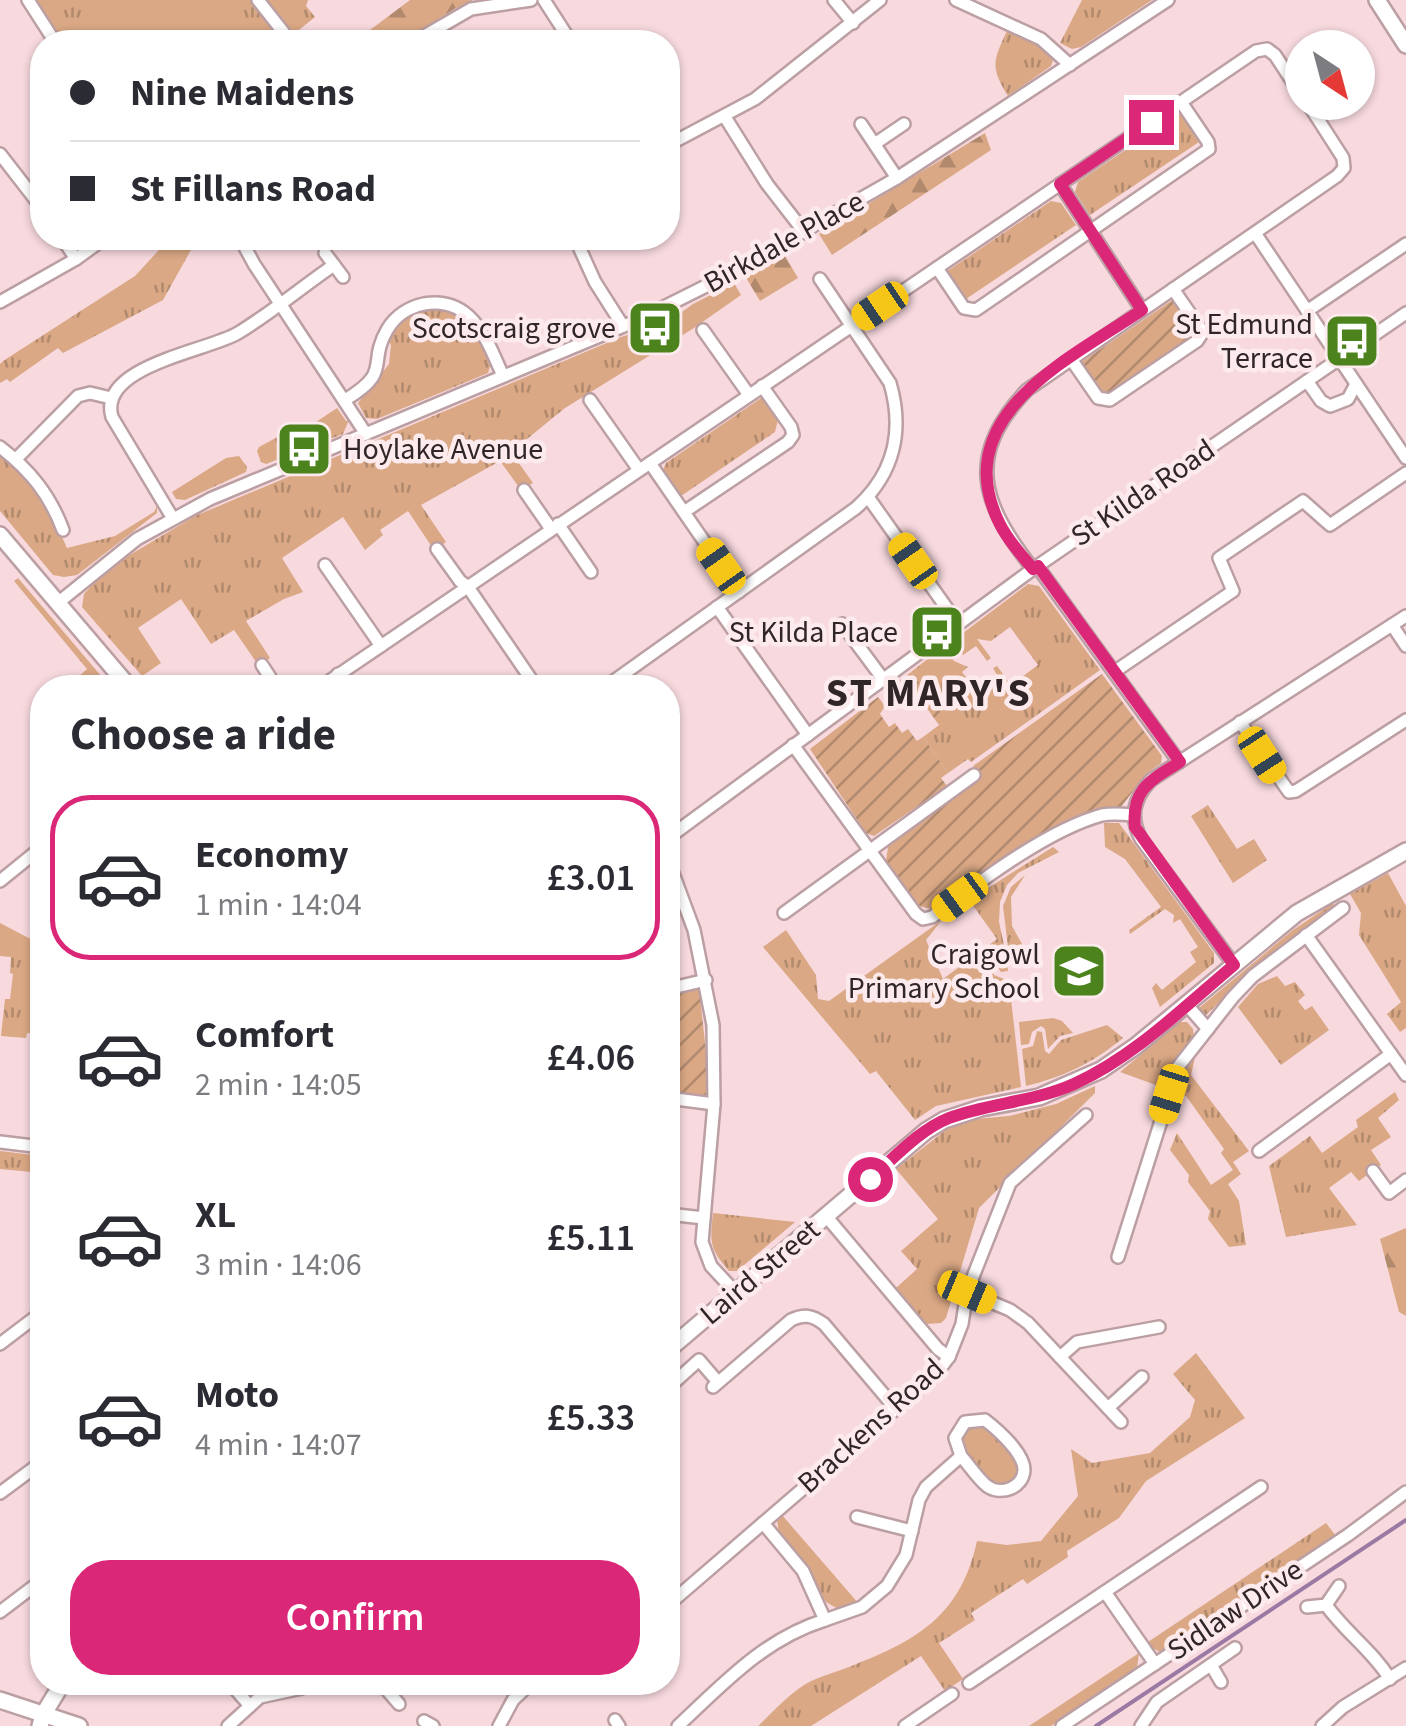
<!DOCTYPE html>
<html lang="en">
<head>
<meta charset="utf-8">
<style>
	body { margin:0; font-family:"Source Sans 3",sans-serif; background:#f7f7f7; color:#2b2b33; height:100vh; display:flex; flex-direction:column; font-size:38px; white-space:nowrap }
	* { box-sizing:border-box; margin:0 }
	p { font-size:32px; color:#7c7c81 }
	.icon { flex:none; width:55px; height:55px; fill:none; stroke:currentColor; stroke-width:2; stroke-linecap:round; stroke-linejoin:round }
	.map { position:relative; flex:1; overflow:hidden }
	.side { position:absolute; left:30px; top:675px; width:650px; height:1020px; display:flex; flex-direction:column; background:#fff; border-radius:40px; box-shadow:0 2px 8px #0004 }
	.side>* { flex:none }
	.guide { position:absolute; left:30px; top:30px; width:650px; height:220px; border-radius:40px; box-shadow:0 2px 8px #0004; display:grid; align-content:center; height:220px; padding:0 40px; background:#fff }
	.needle { width:65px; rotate:144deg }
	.tools { position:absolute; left:1285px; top:30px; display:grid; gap:20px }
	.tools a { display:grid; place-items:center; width:90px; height:90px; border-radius:50%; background:#fff; box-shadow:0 2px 8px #0004; font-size:50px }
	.end { position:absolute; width:45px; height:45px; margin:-22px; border:12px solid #db2777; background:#fff; box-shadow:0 0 0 5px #fff }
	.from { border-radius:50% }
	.car { position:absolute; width:30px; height:60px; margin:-30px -15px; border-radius:12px; box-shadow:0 0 8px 2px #0007; background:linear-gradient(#f5c518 24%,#345 0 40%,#f5c518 0 76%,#345 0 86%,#f5c518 0) }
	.guide b { display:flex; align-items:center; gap:35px; height:95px; font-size:38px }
	.guide b+b { border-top:2px solid #e1e1e2 }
	.guide i { width:25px; height:25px; background:#2b2b33 }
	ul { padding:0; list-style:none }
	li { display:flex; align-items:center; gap:30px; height:165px; margin:0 20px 15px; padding:0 20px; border:5px solid transparent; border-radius:40px }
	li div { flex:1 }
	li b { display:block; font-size:38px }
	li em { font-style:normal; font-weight:600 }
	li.selected { border-color:#db2777 }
	li>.icon { width:90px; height:90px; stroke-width:1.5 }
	h2 { padding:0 40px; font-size:45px; line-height:120px }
	.cta { display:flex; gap:20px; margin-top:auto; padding:20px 40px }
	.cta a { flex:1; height:115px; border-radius:40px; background:#db2777; color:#fff; font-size:40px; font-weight:600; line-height:115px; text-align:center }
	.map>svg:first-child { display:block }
	.grass { fill:url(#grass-tufts) }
	.forest { fill:url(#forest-firs) }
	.garden { fill:url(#garden-furrows) }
	.pitch { fill:#daa885 }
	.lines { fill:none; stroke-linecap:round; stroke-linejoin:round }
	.stream { stroke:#9a7aa4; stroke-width:4 }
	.street-casing { stroke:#bb9fa3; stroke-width:16 }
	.secondary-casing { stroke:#bb9fa3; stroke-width:20 }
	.street { stroke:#fff; stroke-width:11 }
	.secondary { stroke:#fff; stroke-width:15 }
	.route { stroke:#db2777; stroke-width:12 }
	.labels { text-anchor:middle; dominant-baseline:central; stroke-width:9; stroke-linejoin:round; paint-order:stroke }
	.street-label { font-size:30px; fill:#302527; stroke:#fceaed }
	.poi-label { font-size:30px; fill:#302527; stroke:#fceaed; text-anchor:end }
	.district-label { font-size:40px; font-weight:bold; letter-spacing:2.5px; fill:#302527; stroke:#fceaed }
</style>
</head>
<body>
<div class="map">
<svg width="1406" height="1726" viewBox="0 0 1406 1726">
	<defs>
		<pattern id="grass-tufts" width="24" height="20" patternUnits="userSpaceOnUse" patternTransform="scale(2.5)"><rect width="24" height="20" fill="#daa885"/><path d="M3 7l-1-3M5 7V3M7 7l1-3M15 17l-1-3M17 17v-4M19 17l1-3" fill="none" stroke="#b1896d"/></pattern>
		<pattern id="forest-firs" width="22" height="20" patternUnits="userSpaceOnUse" patternTransform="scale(2.5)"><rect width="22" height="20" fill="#daa885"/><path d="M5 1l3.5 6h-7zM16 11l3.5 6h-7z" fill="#b1896d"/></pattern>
		<pattern id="garden-furrows" width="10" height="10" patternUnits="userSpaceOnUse" patternTransform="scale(2.5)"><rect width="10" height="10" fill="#daa885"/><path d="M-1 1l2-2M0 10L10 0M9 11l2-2" fill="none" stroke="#b1896d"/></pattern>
	</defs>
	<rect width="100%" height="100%" fill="#f7d9de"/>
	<!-- grass -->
	<g class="grass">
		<path d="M35,0h219l33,42h-226z"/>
		<path d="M267,0h41l-2,6 9,11 -21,17z"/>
		<path d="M1082,0h70l-71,47 -9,2 -12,-6z"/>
		<path d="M1007,31l31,13 15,16 -2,6 -43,30c-18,-29 -15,-35 -1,-65z"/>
		<path d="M1182,112l20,28 -112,75 -15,-23 3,-10z"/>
		<path d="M1051,201l10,2 15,22 -113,76 -17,-29z"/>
		<path d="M170,238h21l-4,7 5,3 -29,52 -100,53 -5,-5 -48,34 -3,-3 -7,4v-19l3,-3 132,-85z"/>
		<path d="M734,283l7,12 -47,33 -129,80 -54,44 22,31 -12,7 -21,-29 -79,44 25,37 -12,8 -26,-39 -28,19 3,5 -18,15 -22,-33 -61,41 21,34 -19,7 -38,22 24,37 -11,8 -25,-36 -23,14 -30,-45 -43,29 23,35 -19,13 -60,-69 2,-13 11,-12 33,-26 67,-40 426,-179 47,-15 25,-18z"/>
		<path d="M436,307l22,4v5l15,14h6l13,29 -4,14 -111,46 -11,-1 -8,-15 31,-39 2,-19 -3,-5c10,-20 26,-31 48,-33z"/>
		<path d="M764,396l15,20 -4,16 -94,64 -18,-26 3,-7z"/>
		<path d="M337,408l9,13 3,-1 -6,14 -77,30 -5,-2 -4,-11 2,-4 41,-22 4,5z"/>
		<path d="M0,453c35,29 49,55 67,95l48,-12 39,-24 3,-6v7l-80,62 -13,2 -11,-2 -53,-64z"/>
		<path d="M239,456l8,11 -1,5 -61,28 -9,-1 -4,-7 54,-34z"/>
		<path d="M18,578l89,105 -7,4h-33l20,-18 -73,-88z"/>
		<path d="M1028,584l11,2 61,84 -129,92 -3,-3 -20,14 -25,-36 23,-17 -35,-48 32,-25 11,14 14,6 -6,5 14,18 21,-15 -4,-7 4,-2 14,19 27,-20 -28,-38 -19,14 -14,-2 14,19 -4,3 -11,-15 -13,9 -12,-13z"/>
		<path d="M1208,805l29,44 17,-10 13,21 -34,23 -42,-67z"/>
		<path d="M1104,823h15l95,130v10l-54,44 -8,-19 4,-5 6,7 34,-28 -6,-10 8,-5 -18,-28 -7,4 1,-8 -9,-6 -35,25 -1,-4 32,-23 -36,-48 -20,-12z"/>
		<path d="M1053,847l6,5 -41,21 -11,12 -7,17 -1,20 5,23 -12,24 2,6 15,6 12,106 -85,19 -21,14 -39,-49 -6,3 -107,-127 23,-17 30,45 2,24 11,2 113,-81 -16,20 17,39 54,-40 -28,-39z"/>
		<path d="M1388,873l18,33v122l-6,4 -13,-18 14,-12 -42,-67 2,-22 -11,-19z"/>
		<path d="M1025,875l-14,22 1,29 15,27 -20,3 1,15 -7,1 -4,-6 11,-19 -5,-41 8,-19z"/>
		<path d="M1333,903l2,4 -96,76 -34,33 -4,-1 -2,-7 94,-78z"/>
		<path d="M0,923l42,22v90l-15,-2 -1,5 -25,-2 4,-37h5l3,-25 -3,-1 1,-16 -11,-1z"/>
		<path d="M1277,976l8,10 10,-4 10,13 -7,6 7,9 7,-4 17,24 -48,35 -43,-58 20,-23z"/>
		<path d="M1053,1018l9,3 11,12 -13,3 -12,13 -3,-20 -4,-3 -9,6 -3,12 -8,1 -2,-23z"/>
		<path d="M1180,1022h7l6,7 1,8 -19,26 -11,25 -44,-16z"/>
		<path d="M1107,1025l16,13c-30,25 -60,39 -97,48l-4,-37 11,-3 4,-15 5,1 3,19 4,3 12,-14z"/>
		<path d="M1192,1057h3l-4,18 58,76 -16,11 8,12 -13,10 11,17 7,44 -17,2 -21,-28 2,-8 -22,-29 1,-7 -19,-25 7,-17 34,52 22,-15 -12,-17 3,-4 -38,-53 -13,-2 9,-23z"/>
		<path d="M1095,1086v7l-116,115 -33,110 -5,5 -15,1 -30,-36 21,-19 -16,-18 37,-32 -42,-50 51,-40 28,-10 34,-3 47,-12z"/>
		<path d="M1395,1092l4,8 -21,18 13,19 -20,13 10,15 -22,16 -8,-9 -22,16 28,37 -71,12 -17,-71 41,-30 12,17 36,-26 -2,-7z"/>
		<path d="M0,1151l42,5v17l-42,-4z"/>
		<path d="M713,1213l82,9 -58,49h-8c-20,-23 -19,-29 -16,-58z"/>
		<path d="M1196,1353l49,65 -99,63 -27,37 -52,33 1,6 -41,27 -4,-5 -52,34 4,7 -36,23 24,36 -18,12 -24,-35 -110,70h-53c15,-14 29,-30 46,-41 15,-9 34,-13 50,-20 66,-26 107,-51 123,-124l30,4 34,-4 37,-45 -7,-47 21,14 58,-10 40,-36 5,-17 -22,-26z"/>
		<path d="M972,1425c23,1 52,32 43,55l-12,7c-20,-7 -37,-27 -43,-48z"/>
		<path d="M782,1515l77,89 -21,5 -12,-7 -20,-34 -27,-34 -2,-14z"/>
		<path d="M1326,1523l10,13 -176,116 -15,-8z"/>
		<path d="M1139,1653l-2,16 -86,57h-22z"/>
	</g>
	<!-- forest -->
	<g class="forest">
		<path d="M410,0h62l-1,4 -15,4 -54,34h-48z"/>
		<path d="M985,133l6,17 -159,105 -13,-21z"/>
		<path d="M785,256l13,22 -38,23 -15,-25z"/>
		<path d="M1406,1228v88l-7,-4 -19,-73z"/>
	</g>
	<!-- garden -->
	<g class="garden">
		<path d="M1174,299l23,31v5l-93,62 -24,-34z"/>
		<path d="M911,672l36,48 -8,5 -26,-36 -20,14 -8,-11z"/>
		<path d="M1102,674l60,82 -1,7 -15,11 -25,33c-62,4 -139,66 -190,102l-12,-3 -33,-45 2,-14 93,-69 -8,-12z"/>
		<path d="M878,697l7,9 -5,8 9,13 6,-4 7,10 6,-4 9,12 6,-4 25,36 -7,5 6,8 -73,50 -8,-3 -56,-84z"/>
		<path d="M696,986l3,2 8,73 -1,38 -38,-4v-101z"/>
	</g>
	<!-- pitch -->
	<path class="pitch" d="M90,0h129l24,36 -10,6h-114z"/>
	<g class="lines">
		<!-- stream -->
		<path class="stream" d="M1096,1726l310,-206"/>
		<!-- street casing -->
		<g class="street-casing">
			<g id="street">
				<path d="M28,0l27,42"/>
				<path d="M258,0l33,42"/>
				<path d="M544,0l27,42"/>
				<path d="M834,0l19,23"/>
				<path d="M956,0l85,39 29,26"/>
				<path d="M414,42l57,-33 60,-9"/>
				<path d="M725,117l42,67 38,49"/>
				<path d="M861,124l36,54"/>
				<path d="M876,143l28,-19"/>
				<path d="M668,145l87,-46 125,-99"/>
				<path d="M0,154l42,54"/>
				<path d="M1060,184l82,126"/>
				<path d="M1255,233l151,225"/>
				<path d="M62,238l14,21"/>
				<path d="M240,238l14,26 112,170"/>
				<path d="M575,238l20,44 28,44"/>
				<path d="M325,253l18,24"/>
				<path d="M937,268l27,40 12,2 233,-161 -1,-7 -27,-40"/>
				<path d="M0,302l76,-43 29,-21"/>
				<path d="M1307,311l99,-67"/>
				<path d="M703,330l46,65"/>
				<path d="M1071,359l27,39 12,2 87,-59 4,-6 -1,-7 -27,-39"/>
				<path d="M1307,381l14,20 9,5 18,-7 8,-15"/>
				<path d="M345,400c48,-29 22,-35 42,-70 8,-14 22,-23 37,-26 48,-8 63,36 79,72"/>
				<path d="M590,400l49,70"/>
				<path d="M0,447c30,23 50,48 63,83"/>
				<path d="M16,459l62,-63 12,-3 21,5"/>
				<path d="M650,463l89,129"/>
				<path d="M524,490l27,39"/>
				<path d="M868,497l90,127"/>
				<path d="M684,512l104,-70 5,-7 -2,-8 -29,-41"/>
				<path d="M172,517l-60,-100c-15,-51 96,-66 126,-84 33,-20 64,-46 96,-68"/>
				<path d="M558,524l33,48"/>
				<path d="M437,549l23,32 8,6 69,101"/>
				<path d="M325,565l56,81"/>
				<path d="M1037,566l142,196"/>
				<path d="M1033,569c-51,-65 -69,-113 -6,-179l310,-214 7,-8 -1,-10 -36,-56"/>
				<path d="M59,602l78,-63 73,-40 428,-179 80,-40 179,-102 271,-178"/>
				<path d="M717,607l91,128"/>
				<path d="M842,624l41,55"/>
				<path d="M1392,625l14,21"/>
				<path d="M262,665l15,23"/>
				<path d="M1114,672l119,-81 -14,-33 84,-57 27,24 76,-52"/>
				<path d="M338,674l10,14"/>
				<path d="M319,688l937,-637 11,-2 8,6 27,41"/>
				<path d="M604,688l252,-180c38,-34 48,-77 34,-125l-70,-104"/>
				<path d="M1240,722l49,70 7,-1 110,-71"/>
				<path d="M793,745l123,169 7,5 9,-2c46,-34 115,-87 170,-102 10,-2 21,-1 31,0"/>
				<path d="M668,838l365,-269 373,-256"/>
				<path d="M668,860l26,70 19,95 1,79 -12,138 9,24 25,27"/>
				<path d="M0,881l42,-34"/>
				<path d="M40,901l2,-1"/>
				<path d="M784,913l190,-138"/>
				<path d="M1306,935l100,140"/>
				<path d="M1234,965l-93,-126c-12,-23 -7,-41 10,-59l255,-164"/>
				<path d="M668,989l38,-9"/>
				<path d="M1186,1004l22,25"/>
				<path d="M668,1098l46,6"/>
				<path d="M0,1142l42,5"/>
				<path d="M1259,1151l132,-97"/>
				<path d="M1373,1171l16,22 17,-13"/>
				<path d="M668,1214l36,4"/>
				<path d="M826,1216l112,133 11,8"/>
				<path d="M1118,1257l60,-190 55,-70 20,-21 90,-68"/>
				<path d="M967,1292l43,18 18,13 93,99"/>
				<path d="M0,1344l42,-32"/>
				<path d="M1060,1357l17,-15 82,-15"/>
				<path d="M713,1387l78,-67c13,-6 21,-5 33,4l72,85"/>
				<path d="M668,1388l31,-28 19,22"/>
				<path d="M1108,1408l34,-31"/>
				<path d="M0,1493l42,-31"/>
				<path d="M857,1517l55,14"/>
				<path d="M1105,1592l50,72"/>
				<path d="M668,1605l268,-231 13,-17 13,-33 5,-32 43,-109 76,-68"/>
				<path d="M1326,1605c20,28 46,45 64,74"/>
				<path d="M1307,1607l19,-2 13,-19"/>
				<path d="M0,1612l42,-32"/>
				<path d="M825,1620l37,-13 25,-21 19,-31 13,-55 7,-13 35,-31 -6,-18 10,-16 20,-2c13,10 39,33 39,50 -1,18 -23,26 -37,16 -9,-7 -18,-21 -26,-30"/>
				<path d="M1211,1665l10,17"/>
				<path d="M229,1682l21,24"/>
				<path d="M380,1682l19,22"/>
				<path d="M969,1683l292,-196"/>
				<path d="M615,1720l4,6"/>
				<path d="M424,1721l9,5"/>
				<path d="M228,1726l32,-29 42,-9 10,-6"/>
				<path d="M499,1726l14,-26 19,-18"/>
				<path d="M678,1726c46,-43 86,-87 147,-106l-22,-49 -40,-48"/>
				<path d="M905,1726l47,-32"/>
				<path d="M1062,1726l286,-191 58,-43"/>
				<path d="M1141,1726l16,-24 78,-54"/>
				<path d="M1322,1726l21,-19 63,-39"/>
			</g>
		</g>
		<!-- secondary casing -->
		<g class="secondary-casing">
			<g id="secondary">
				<path d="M1377,0l29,45"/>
				<path d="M0,535l130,153"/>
				<path d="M668,1350l258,-219 18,-11 37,-12 58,-11 62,-27 35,-24 161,-133 109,-62"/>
				<path d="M0,1700l79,26"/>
				<path d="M40,1726l3,-11 20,-33"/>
			</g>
		</g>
		<!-- street -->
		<use href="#street" class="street"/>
		<!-- secondary -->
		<use href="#secondary" class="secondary"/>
	</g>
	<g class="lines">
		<!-- route -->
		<path class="route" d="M870,1179c24,-21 49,-49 79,-61 40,-15 85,-16 125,-34 60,-27 110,-77 160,-119l-99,-138c-4,-38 16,-47 45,-65l-142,-196 -5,3c-13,-16 -28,-32 -36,-51 -47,-105 76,-161 145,-208l-82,-126 91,-62"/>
	</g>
	<!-- icons -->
	<defs>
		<g id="bus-square" transform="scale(2.875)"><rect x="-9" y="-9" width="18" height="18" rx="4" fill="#4d831c" stroke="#fceaed"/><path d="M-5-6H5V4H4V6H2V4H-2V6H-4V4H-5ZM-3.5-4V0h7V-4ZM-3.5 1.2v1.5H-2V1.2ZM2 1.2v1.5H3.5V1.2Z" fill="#fff"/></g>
		<g id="school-square" transform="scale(2.875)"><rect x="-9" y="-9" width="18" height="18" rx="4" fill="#4d831c" stroke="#fceaed"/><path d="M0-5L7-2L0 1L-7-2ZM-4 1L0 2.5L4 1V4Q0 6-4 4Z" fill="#fff"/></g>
	</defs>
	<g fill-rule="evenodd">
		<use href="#bus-square" x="655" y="328"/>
		<use href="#bus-square" x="1352" y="341"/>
		<use href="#bus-square" x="304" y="449"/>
		<use href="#bus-square" x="937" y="632"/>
		<use href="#school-square" x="1079" y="971"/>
	</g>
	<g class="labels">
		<!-- street labels -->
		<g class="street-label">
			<text transform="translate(784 242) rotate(-29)">Birkdale Place</text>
			<text transform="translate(1143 493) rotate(-34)">St Kilda Road</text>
			<text transform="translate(760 1272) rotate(-40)">Laird Street</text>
			<text transform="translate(871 1426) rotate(-42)">Brackens Road</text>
			<text transform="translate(1235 1610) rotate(-34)">Sidlaw Drive</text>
		</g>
		<!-- poi labels -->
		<g class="poi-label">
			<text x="1313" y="324">St Edmund<tspan x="1313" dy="34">Terrace</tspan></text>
			<text x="616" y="328">Scotscraig grove</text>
			<text x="343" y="449" text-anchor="start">Hoylake Avenue</text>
			<text x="898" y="632">St Kilda Place</text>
			<text x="1040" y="954">Craigowl<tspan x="1040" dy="34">Primary School</tspan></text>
		</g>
		<!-- district labels -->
		<g class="district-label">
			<text x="929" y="693">ST MARY'S</text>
		</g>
	</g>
</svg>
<div class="tools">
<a><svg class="needle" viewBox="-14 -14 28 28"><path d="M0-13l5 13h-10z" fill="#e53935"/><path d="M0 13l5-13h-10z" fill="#7c7c81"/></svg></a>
</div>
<i class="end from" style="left:870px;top:1179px"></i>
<i class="end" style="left:1151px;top:122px"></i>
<i class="car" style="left:880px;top:306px;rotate:236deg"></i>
<i class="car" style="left:913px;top:561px;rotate:325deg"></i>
<i class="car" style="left:721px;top:566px;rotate:325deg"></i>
<i class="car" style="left:1262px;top:755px;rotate:147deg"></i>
<i class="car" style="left:960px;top:897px;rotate:234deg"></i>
<i class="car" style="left:1169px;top:1094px;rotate:197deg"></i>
<i class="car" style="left:967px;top:1292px;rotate:113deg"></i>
<div class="guide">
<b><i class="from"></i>Nine Maidens</b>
<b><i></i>St Fillans Road</b>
</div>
<section class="side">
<h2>Choose a ride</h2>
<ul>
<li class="selected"><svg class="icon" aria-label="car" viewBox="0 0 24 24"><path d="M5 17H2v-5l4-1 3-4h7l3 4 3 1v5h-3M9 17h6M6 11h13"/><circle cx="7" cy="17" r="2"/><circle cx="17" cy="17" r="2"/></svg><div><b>Economy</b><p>1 min · 14:04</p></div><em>£3.01</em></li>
<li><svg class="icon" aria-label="car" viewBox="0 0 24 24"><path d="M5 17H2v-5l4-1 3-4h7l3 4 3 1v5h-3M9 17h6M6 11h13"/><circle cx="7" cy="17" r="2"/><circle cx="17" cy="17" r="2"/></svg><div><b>Comfort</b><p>2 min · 14:05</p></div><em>£4.06</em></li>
<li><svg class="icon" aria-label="car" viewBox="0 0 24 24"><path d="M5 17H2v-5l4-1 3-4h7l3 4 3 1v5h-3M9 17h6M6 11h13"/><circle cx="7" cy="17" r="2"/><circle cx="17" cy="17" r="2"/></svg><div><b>XL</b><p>3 min · 14:06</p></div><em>£5.11</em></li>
<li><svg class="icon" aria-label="car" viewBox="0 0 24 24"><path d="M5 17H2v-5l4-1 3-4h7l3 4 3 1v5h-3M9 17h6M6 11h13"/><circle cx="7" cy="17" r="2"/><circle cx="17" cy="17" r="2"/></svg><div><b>Moto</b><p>4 min · 14:07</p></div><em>£5.33</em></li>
</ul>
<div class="cta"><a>Confirm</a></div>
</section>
</div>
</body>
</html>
